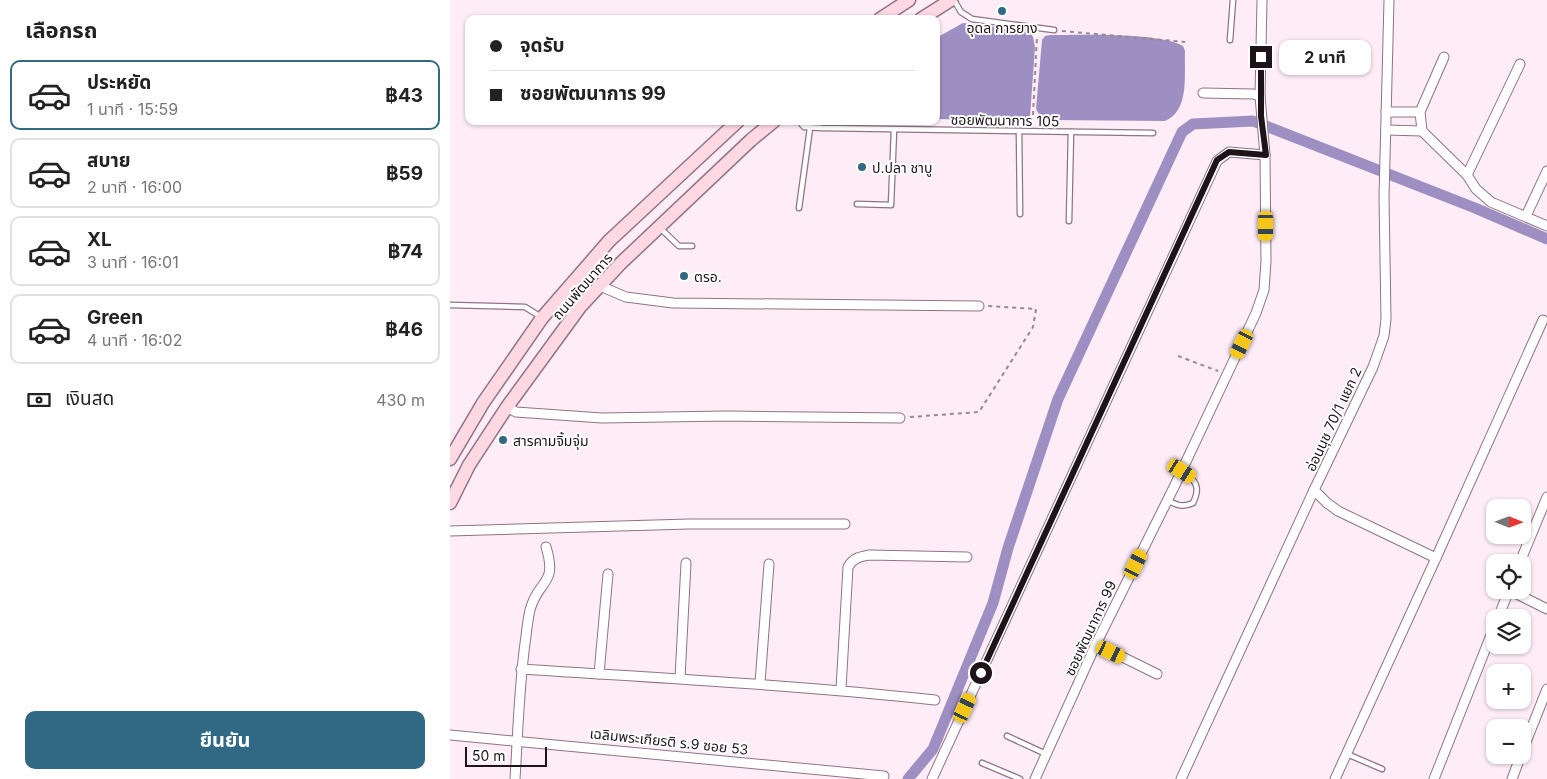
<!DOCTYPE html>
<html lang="th">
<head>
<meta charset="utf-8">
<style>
	body { margin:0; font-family:Inter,"Noto Sans Thai",sans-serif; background:#f2f2f2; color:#222; height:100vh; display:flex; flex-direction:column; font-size:19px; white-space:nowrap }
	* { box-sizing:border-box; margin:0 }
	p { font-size:16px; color:#767676 }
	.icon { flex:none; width:28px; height:28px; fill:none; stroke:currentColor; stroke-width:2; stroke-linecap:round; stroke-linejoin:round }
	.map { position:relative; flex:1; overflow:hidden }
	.sheet { display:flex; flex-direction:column; background:#fff; width:450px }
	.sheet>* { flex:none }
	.hud { position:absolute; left:15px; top:15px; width:475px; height:110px; border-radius:10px; box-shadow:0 1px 4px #0004; display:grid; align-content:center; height:110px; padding:0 25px; background:#fff }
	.needle { width:32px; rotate:91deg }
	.fabs { position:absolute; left:1036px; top:499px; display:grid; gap:10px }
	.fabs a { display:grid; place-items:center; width:45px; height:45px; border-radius:10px; background:#fff; box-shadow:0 1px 4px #0004; font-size:25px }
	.scale { position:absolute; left:15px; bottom:12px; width:82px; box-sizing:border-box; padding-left:5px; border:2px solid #1d1319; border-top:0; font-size:14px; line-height:18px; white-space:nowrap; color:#1d1319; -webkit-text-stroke:4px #fff; paint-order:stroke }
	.end { position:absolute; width:22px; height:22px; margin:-11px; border:6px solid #1d1319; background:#fff; box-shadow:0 0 0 2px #fff }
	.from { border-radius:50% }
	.bubble { position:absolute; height:35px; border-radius:10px; background:#fff; box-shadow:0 1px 4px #0004; font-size:16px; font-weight:700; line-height:35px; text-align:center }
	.car { position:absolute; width:15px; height:30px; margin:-15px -8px; border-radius:6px; box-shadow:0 0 4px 1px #0007; background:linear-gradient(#f5c518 24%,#345 0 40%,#f5c518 0 76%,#345 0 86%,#f5c518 0) }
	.hud b { display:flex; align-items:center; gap:18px; height:48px; font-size:19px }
	.hud b+b { border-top:1px solid #e0e0e0 }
	.hud i { width:12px; height:12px; background:#222 }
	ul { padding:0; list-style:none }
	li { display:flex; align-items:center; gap:15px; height:70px; margin:0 10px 8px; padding:0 15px; border:2px solid #e0e0e0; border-radius:10px }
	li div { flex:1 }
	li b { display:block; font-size:19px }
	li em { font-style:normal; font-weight:700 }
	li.current { border-color:#316883 }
	li>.icon { width:45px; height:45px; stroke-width:1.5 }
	h2 { padding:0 25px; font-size:22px; line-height:60px }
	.pay { display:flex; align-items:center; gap:12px; height:55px; padding:0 25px; font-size:19px }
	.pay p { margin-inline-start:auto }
	.button { display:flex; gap:10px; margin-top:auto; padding:10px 25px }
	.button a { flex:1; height:58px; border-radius:10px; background:#316883; color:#fff; font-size:20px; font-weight:700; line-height:58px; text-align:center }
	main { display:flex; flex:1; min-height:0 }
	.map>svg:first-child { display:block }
	.water { fill:#9e8fc2 }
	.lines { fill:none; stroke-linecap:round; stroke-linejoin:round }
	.canal { stroke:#9e8fc2; stroke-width:11 }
	.service-casing { stroke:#8f7485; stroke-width:7 }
	.minor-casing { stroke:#8f7485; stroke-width:11 }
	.secondary-casing { stroke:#8f7485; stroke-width:15 }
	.path { stroke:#978991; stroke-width:2; stroke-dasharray:4 4; stroke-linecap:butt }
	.service { stroke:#fff; stroke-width:4.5 }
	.minor { stroke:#fff; stroke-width:9 }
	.secondary { stroke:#fed8e3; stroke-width:12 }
	.route { stroke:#1d1319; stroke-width:6 }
	.poi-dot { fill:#316883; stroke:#fff; stroke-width:2 }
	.labels { text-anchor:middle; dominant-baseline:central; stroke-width:4; stroke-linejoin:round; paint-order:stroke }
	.poi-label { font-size:14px; fill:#1d1319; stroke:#fff; text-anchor:start }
	.street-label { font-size:14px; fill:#1d1319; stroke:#fff }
</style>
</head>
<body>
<main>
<section class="sheet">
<h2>เลือกรถ</h2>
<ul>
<li class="current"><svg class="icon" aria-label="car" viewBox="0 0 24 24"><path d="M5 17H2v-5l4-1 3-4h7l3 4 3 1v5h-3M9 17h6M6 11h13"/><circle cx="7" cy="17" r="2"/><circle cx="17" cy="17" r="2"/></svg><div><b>ประหยัด</b><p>1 นาที · 15:59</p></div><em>฿43</em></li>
<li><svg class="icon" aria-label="car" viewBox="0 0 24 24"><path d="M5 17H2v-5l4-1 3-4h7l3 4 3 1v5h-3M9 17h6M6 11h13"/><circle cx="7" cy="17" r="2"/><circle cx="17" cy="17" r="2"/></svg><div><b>สบาย</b><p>2 นาที · 16:00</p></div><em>฿59</em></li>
<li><svg class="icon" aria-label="car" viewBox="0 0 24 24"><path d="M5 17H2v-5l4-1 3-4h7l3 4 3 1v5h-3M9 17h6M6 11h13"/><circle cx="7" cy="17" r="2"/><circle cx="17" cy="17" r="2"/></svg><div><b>XL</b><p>3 นาที · 16:01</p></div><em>฿74</em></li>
<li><svg class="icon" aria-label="car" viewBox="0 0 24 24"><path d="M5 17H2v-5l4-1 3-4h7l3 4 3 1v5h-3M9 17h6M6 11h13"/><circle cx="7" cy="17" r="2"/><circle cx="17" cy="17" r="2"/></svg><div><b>Green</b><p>4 นาที · 16:02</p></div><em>฿46</em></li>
</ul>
<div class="pay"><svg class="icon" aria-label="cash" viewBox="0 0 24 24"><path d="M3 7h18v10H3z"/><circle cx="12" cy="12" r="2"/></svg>เงินสด<p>430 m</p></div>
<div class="button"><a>ยืนยัน</a></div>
</section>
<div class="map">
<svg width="1097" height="779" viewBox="0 0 1097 779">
	<rect width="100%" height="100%" fill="#feecf7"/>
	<!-- water -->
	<g class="water">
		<path d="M513,23l66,8 4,6 2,10 -5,70 -4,2 -8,2 -82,-2v-81z"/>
		<path d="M600,35c31,0 109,-3 133,11l2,5c-1,23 5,60 -20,70l-115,-1 -10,-4 -4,-7 6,-69 3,-4z"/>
	</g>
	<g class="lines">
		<!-- canal -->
		<path class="canal" d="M458,779l25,-30 60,-146 15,-55 50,-149 124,-267 11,-8 60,-3 222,87 72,31"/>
		<!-- service casing -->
		<g class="service-casing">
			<g id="service">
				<path d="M504,0l7,12 11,7 82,11"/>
				<path d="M780,40l3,-40"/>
				<path d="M349,121l5,6 18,1 331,5"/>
				<path d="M569,131l1,83"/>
				<path d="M407,204l34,1 3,-75"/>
				<path d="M349,208l11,-80"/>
				<path d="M619,221l2,-89"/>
				<path d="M210,228l19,18h13"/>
				<path d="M0,305l75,2 16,10"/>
				<path d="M717,500c10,5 15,8 26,3 8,-16 3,-23 -11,-32"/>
				<path d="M557,736l39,18"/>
				<path d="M897,754l35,15"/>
				<path d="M532,763l38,16"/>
			</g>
		</g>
		<!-- minor casing -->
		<g class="minor-casing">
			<g id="minor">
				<path d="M994,57l-24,55 2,19 45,44 9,14 15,13 56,24"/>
				<path d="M753,93l50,1 7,2"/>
				<path d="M936,112h34"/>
				<path d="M936,130l36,1"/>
				<path d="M1017,175l53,-111"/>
				<path d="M1076,216l21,-45"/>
				<path d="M150,286l26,11 47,6 306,3"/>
				<path d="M57,407l9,5 86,6 125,-2 173,2"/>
				<path d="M0,531l239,-7h156"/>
				<path d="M986,558l107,-238"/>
				<path d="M1070,562l27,-65"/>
				<path d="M1059,590l38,19"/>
				<path d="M1048,618l11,-28"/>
				<path d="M646,644l61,30"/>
				<path d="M71,669c138,9 276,16 414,31"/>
				<path d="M149,674l9,-100"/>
				<path d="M230,678l6,-115"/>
				<path d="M310,683l9,-119"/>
				<path d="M391,689l7,-122c5,-9 11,-10 21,-12l98,2"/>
				<path d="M0,735l434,41"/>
				<path d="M1072,752l25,-63"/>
				<path d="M65,779c3,-48 4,-95 11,-143 1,-8 2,-18 4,-26 8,-31 28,-24 16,-63"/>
				<path d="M482,779l285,-618 12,-9 36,3"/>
				<path d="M585,779l61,-135 79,-159 81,-172 8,-23 2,-29 -1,-106 -5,-59 2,-96"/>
				<path d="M731,779l133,-289"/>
				<path d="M885,779l101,-221 -98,-47 -11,-8 -13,-13 59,-123 11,-31 2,-17 -2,-122 5,-197"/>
				<path d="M984,779l61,-154"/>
				<path d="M1062,779l9,-24"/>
			</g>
		</g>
		<!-- secondary casing -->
		<g class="secondary-casing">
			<g id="secondary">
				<path d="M430,19l29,-19"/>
				<path d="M471,19l30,-19"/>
				<path d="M0,459l33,-56 59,-85 67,-77 129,-120"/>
				<path d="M0,503l19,-38 38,-58 73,-100 41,-44 130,-123 23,-19"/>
			</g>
		</g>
		<!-- path -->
		<g class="path">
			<path d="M612,31l123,11"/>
			<path d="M583,115l4,-79"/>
			<path d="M728,356l40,15"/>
			<path d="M460,417l69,-5 54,-85 3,-18 -49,-3"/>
		</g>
		<!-- service -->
		<use href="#service" class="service"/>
		<!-- minor -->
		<use href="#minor" class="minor"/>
		<!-- secondary -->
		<use href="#secondary" class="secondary"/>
	</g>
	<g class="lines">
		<!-- route -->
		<path class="route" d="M531,673l236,-513 12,-8 37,3 -5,-39v-59"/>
	</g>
	<!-- markers -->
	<g class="poi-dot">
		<circle cx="552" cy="11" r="5"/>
		<circle cx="412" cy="167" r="5"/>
		<circle cx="234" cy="276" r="5"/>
		<circle cx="53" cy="440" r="5"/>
	</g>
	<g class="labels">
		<!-- poi labels -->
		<g class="poi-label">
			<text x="552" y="27" text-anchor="middle">อุดล การยาง</text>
			<text x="422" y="167">ป.ปลา ชาบู</text>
			<text x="244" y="276">ตรอ.</text>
			<text x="63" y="440">สารคามจิ้มจุ่ม</text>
		</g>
		<!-- street labels -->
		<g class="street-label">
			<text transform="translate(555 120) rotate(1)">ซอยพัฒนาการ 105</text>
			<text transform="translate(132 286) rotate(-49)">ถนนพัฒนาการ</text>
			<text transform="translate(883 419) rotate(-65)">อ่อนนุช 70/1 แยก 2</text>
			<text transform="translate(640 628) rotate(-65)">ซอยพัฒนาการ 99</text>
			<text transform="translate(219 741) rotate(6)">เฉลิมพระเกียรติ ร.9 ซอย 53</text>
		</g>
	</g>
</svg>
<div class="fabs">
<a><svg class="needle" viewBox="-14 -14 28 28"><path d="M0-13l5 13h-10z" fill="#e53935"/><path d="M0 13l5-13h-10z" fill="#767676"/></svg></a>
<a><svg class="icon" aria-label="locate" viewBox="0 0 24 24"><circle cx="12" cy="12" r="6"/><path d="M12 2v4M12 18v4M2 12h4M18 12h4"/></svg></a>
<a><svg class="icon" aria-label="layers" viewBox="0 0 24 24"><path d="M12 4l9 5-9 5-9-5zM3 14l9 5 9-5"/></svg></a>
<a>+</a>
<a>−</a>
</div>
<div class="scale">50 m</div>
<i class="end from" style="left:531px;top:673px"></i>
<i class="end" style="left:811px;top:57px"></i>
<div class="bubble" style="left:829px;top:40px;width:92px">2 นาที</div>
<i class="car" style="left:816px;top:226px;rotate:180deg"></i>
<i class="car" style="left:792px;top:344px;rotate:206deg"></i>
<i class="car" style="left:732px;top:471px;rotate:122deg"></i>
<i class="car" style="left:686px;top:564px;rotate:26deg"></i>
<i class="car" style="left:661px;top:652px;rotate:116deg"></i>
<i class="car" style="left:515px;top:708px;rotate:25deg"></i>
<div class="hud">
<b><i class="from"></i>จุดรับ</b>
<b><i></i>ซอยพัฒนาการ 99</b>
</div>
</div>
</main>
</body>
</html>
